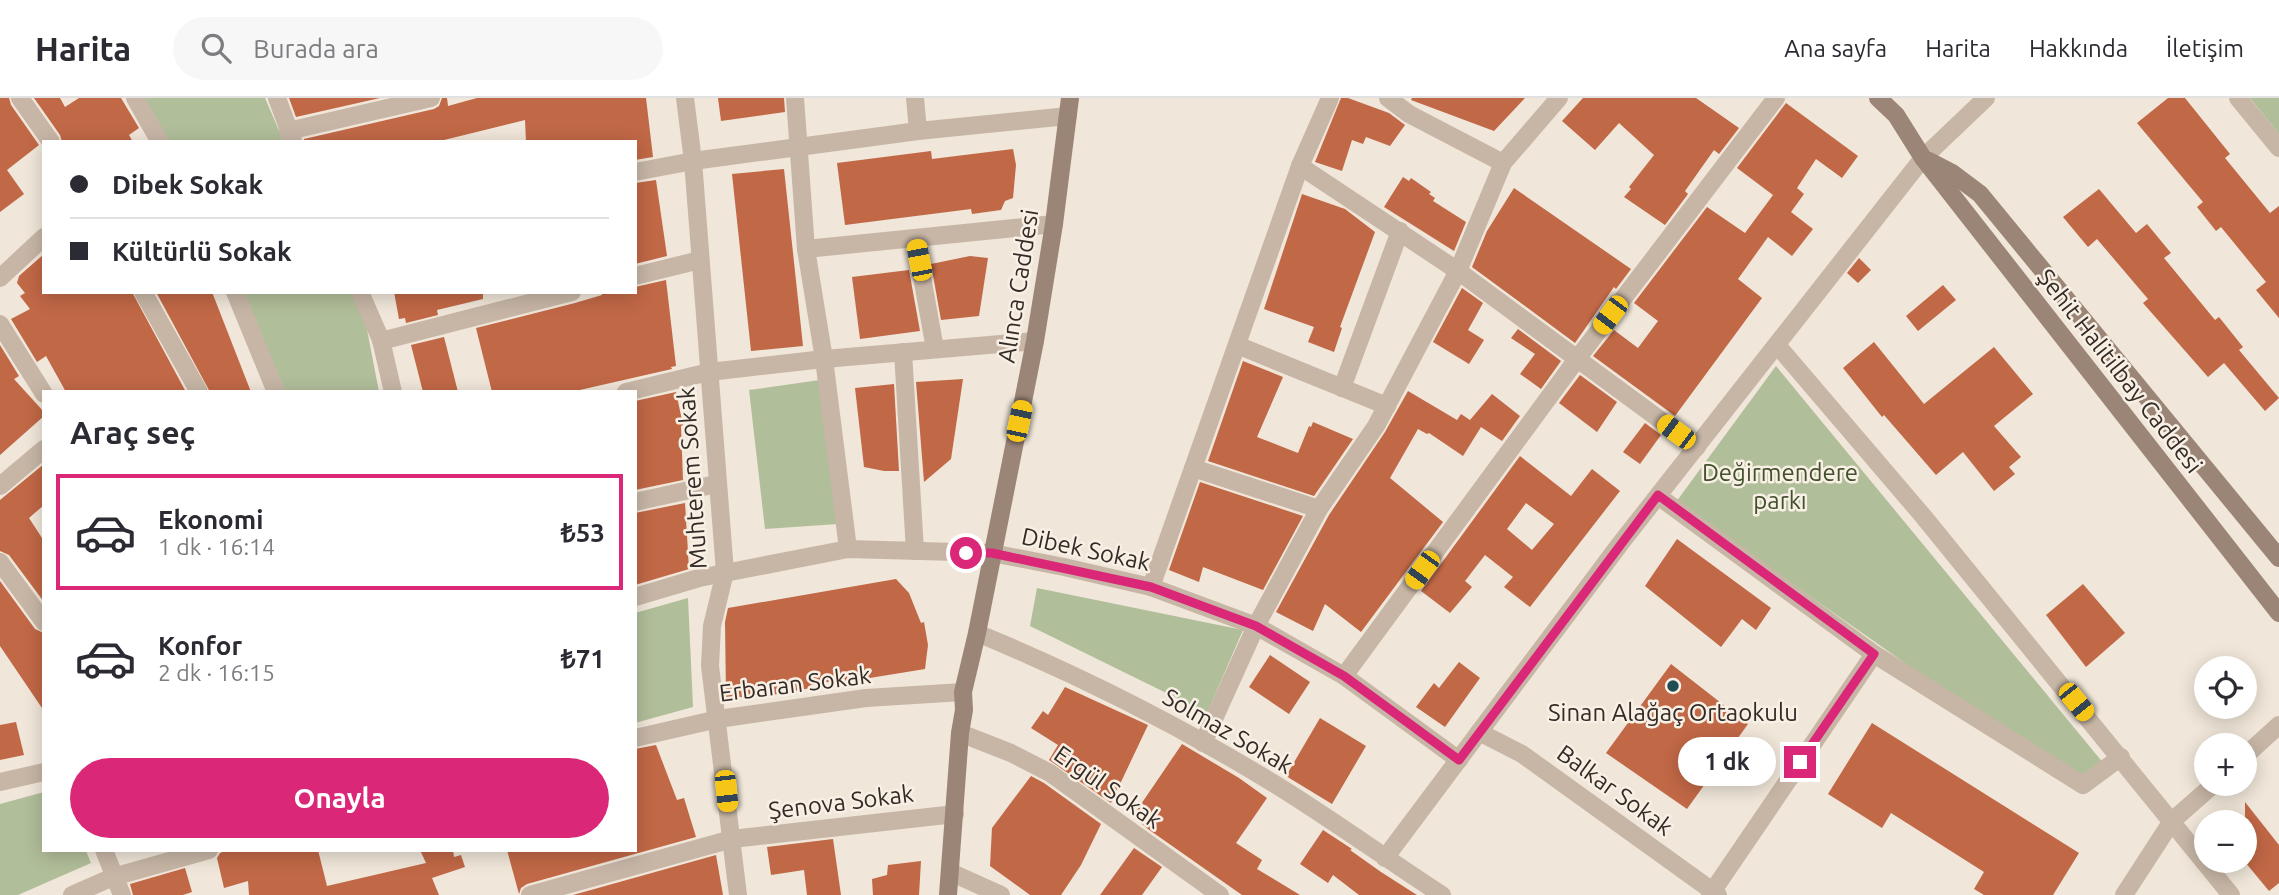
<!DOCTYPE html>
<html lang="tr">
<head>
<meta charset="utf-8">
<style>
	body { margin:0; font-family:Ubuntu,sans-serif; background:#f7f7f7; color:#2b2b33; height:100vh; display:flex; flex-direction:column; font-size:26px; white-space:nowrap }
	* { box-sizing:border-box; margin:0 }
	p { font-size:23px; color:#7c7c81 }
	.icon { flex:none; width:38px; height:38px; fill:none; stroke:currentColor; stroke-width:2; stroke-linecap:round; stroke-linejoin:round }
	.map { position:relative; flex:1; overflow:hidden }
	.side { position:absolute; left:42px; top:292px; width:595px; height:462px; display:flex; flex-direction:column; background:#fff; border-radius:0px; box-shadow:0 4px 18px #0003 }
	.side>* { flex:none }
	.banner { position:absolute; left:42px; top:42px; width:595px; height:154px; border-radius:0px; box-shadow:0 4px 18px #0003; display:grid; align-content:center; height:154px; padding:0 28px; background:#fff }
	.buttons { position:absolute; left:2194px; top:558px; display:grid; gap:14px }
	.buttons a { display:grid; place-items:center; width:63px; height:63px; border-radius:50%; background:#fff; box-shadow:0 4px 18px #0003; font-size:35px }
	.end { position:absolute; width:32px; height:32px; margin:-16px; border:9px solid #db2777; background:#fff; box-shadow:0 0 0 4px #fff }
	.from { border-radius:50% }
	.bubble { position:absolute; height:49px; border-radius:24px; background:#fff; box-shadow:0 4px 18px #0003; font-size:23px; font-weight:600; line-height:49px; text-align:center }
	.car { position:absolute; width:21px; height:42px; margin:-21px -10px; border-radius:9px; box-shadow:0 0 5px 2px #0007; background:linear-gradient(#f5c518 24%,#345 0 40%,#f5c518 0 76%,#345 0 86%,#f5c518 0) }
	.banner b { display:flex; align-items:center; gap:24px; height:66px; font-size:26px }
	.banner b+b { border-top:2px solid #e1e1e2 }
	.banner i { width:18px; height:18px; background:#2b2b33 }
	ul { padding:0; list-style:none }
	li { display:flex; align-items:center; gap:21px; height:116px; margin:0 14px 10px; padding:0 14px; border:4px solid transparent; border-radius:0px }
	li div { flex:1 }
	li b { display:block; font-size:26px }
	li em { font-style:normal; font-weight:600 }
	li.on { border-color:#db2777 }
	li>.icon { width:63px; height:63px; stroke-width:1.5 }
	h2 { padding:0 28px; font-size:32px; line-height:84px }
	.primary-button { display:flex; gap:14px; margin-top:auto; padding:14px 28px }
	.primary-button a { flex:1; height:80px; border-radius:42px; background:#db2777; color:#fff; font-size:28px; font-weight:600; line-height:80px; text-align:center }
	header { display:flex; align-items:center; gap:42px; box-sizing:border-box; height:98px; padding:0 35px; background:#fff; border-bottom:2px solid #e1e1e2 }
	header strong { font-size:33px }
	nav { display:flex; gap:38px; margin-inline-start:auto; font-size:24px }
	.search { width:490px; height:63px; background:#f7f7f7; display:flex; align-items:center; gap:18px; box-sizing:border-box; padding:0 24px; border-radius:38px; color:#7c7c81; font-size:26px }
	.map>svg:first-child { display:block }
	.green { fill:#b1be9a }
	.building { fill:#c16846; fill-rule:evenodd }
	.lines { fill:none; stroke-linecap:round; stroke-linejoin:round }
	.minor { stroke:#c7b6a6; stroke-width:18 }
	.secondary { stroke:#9b8577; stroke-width:18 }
	.route { stroke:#db2777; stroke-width:9 }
	.poi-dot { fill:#1e4e53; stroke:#f8f0e5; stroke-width:2.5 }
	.labels { text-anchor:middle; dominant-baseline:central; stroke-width:5; stroke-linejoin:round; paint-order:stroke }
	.street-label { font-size:24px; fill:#342b26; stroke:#f8f0e5 }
	.park-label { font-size:24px; fill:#42512b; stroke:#f8f0e5 }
	.poi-label { font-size:24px; fill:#342b26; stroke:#f8f0e5 }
</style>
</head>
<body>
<header>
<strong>Harita</strong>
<div class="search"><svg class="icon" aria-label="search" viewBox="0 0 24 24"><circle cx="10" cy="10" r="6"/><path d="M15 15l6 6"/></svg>Burada ara</div>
<nav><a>Ana sayfa</a><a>Harita</a><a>Hakkında</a><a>İletişim</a></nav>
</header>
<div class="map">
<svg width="2279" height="797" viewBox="0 0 2279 797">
	<rect width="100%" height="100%" fill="#f0e6d9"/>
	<!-- green -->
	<g class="green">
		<path d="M131,0h134l19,44h-124z"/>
		<path d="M2250,0h29v36z"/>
		<path d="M232,194h119l15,32 13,68h-103z"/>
		<path d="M1776,268l333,404 -25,19 -408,-287z"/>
		<path d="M820,282l18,144 -73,5 -16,-139z"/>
		<path d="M1037,490l206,42 -36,83 -177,-87z"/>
		<path d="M688,500l5,109 -58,16v-110z"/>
		<path d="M44,694v58l42,1 5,12 -73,32h-18v-91z"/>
	</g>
	<!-- building -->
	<g class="building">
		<path d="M0,0h9l2,7 28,40 -32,25 17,24 -24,18z"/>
		<path d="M34,0h26l5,9 14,-9h42l18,30 -10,7 4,7h-71l-2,-7z"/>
		<path d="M289,0h91l-84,19z"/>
		<path d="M442,0h5l1,8 29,-8h169l7,59 -18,3v-18h-109l-1,-22 -89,22h-132v-3l130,-30 5,-3z"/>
		<path d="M718,0h66l1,14 -64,9z"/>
		<path d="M1341,0h7l41,15 16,12 -15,21 -24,-9 -3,7 -11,-4 -10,31 -27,-9z"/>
		<path d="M1412,0h113l-31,33 -83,-31z"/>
		<path d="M1583,0h113l43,30 -20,26 -5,-4 -29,41 3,3 -23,31 -41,-28 7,-8 -2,-2 25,-32 -35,-32 -24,27 -33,-29z"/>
		<path d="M2168,0h17l45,56 -5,4 45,55 9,-7v112l-23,-28 10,-8 -45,-55 -5,4 -19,-24 6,-5 -66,-79z"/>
		<path d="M1786,5l72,53 -16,22 -26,-19 -19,29 7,6 -13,18 22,17 -21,27 -24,-19 -30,42 24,19 -87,118 -82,-60 21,-26 24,18 20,-27 -24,-18 73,-96 38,26 28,-38 -36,-27z"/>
		<path d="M1013,51l3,16 -3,33 -8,3 -4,9 -29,4 -1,-5 -126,16 -8,-62 94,-12 1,8z"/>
		<path d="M784,71l19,177 -52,5 -19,-177z"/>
		<path d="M1403,79l6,4 2,-3 20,14 -2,2 6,4 -2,3 33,21 -12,29 -70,-44z"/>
		<path d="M656,82l11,76 -32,8v-81z"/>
		<path d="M1514,90l117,81 -15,20 -2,-2 -39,56 -103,-76 15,-36z"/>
		<path d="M2099,91l37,44 11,-9 24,29 -7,5 51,62 4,-3 24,30 -4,3 40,48 -14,13 -41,-48 -16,14 -65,-74 5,-4 -51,-60 -9,8 -25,-30z"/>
		<path d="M1302,96l43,15 30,23 -35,95 2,1 -8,24 -26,-10 6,-15 -50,-18z"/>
		<path d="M44,156v38h88l54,100h-120l-20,-36 -9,6 -26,-43 19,-10 -10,-13 5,-3 -8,-10 2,-7z"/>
		<path d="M970,158l18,2 -9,58 -38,4 -10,-56z"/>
		<path d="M1859,160l12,12 -13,13 -11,-10z"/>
		<path d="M909,172l11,61 -60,8 -8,-62z"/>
		<path d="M666,182l10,86 -5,1 1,2 -101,23h-79l-16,-64 99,-25 27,-8 -1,-3h34v-5z"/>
		<path d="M1943,187l13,15 -38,31 -12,-15z"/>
		<path d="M1462,190l21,15 -15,27 16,10 -15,24 -36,-22z"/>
		<path d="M156,194h56l39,100h-41z"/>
		<path d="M394,194h89v7l-46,11 1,5 -32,8 -1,-5 -6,1z"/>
		<path d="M1518,231l43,32 -20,28 -21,-15 15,-20 -24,-16z"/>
		<path d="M444,239l14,55h-35l-12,-47z"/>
		<path d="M1874,244l50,62 70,-57 39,47 -39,32 27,31 -12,10 6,7 -21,17 -31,-39 -27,23 -52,-60 -2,2 -39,-49z"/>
		<path d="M0,247l19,31 -5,3 30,33v4l-44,39z"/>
		<path d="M1243,263l40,16 -26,60 41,16 11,-27 2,1 2,-5 40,17 -39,57 -106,-35z"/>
		<path d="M1580,277l37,27 -20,30 -38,-29z"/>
		<path d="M963,281l-12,80 -27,23 -8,-100z"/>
		<path d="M894,286l5,87h-15l-20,-4 -9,-79z"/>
		<path d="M1408,293l49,29 4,-6 9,6 22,-26 28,22 -18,25 -21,-14 -18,29 -34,-23 -2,1 -9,-5 -28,49 53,44 -82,110 -36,-28 -12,27 -37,-19 53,-97 56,-83z"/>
		<path d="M676,294l7,33 -2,1 2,54 -48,10v-89z"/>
		<path d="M1645,325l16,12 -21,29 -17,-12z"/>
		<path d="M1520,358l51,40 21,-27 28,22 -90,116 -26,-20 9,-10 -28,-22 -20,26 7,6 -22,26 -29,-22zM1526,405l28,21 -22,26 -25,-21z"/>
		<path d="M44,366v41l-15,13 15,23v61l-35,-47 -9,-4v-51z"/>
		<path d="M1200,384l103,34 -40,74 -60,-23 -4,15 -30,-12z"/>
		<path d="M685,405l4,66 -54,16v-72z"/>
		<path d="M1677,441l94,69 -15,22 -14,-11 -21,28 -76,-61z"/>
		<path d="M896,481l13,14 12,30 3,-1 4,23 -3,24 -80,13v-3l-35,6 1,3 -51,9h-34l-1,-75 3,-14z"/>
		<path d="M0,483l35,48 9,4v78l-44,-65z"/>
		<path d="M2083,486l42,49 -39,34 -40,-52z"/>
		<path d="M1270,557l40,27 -21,32 -40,-27z"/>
		<path d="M1459,564l21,16 -35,49 -29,-20 18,-24 5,5z"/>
		<path d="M1671,566l77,60 -61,85 -81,-56z"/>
		<path d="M1065,589l83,38 -37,78 -62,-43 9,-15 -27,-17 12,-17 5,4z"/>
		<path d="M1320,620l46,28 -34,58 -46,-28z"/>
		<path d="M16,624l8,33 -24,5v-35z"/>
		<path d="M1872,625l207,130 -26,42h-69l-10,-6 10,-17 -93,-59 -9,15 -54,-34z"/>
		<path d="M1182,646l57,34 28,20 -31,45 26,17 -5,9 43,26h-58l-94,-66 -15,-13z"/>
		<path d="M656,647l21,55 7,-2 12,39 -169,47 -6,4 -2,6 -12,-44h128v-101z"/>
		<path d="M1031,678l13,7 57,41 -20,41 -20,30h-31l-40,-29 2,-38z"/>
		<path d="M2245,704l34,43v38l-10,8 -24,-29z"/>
		<path d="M1323,732l29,19 -2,1 31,22 36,23h-58l-26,-20 -5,8 -28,-19z"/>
		<path d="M833,741l8,56h-34l-3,-25 -33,5 -4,-28z"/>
		<path d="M1134,750l28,19 -20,28h-42z"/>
		<path d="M227,752h91l9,36 99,-23 -6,-13h33l1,7 7,-2 4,12 -33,11 7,17h-190l-1,-14 -24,7 -7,-30 3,-5z"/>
		<path d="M716,757l7,40h-150z"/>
		<path d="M921,763l-2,34h-46l-1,-16 15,-4 1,-10z"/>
		<path d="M185,770l7,24 -9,3h-50l-3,-11z"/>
	</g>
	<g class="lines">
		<!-- minor -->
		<g class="minor">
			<path d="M20,0l31,44"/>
			<path d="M135,0l25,44"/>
			<path d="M277,0l16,43"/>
			<path d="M685,0l8,63 32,411 -13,54 -2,40 28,229"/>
			<path d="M795,0l11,151 18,110 24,190"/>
			<path d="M915,0l3,33 150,-15"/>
			<path d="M1388,0l21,16 94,49"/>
			<path d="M2238,0l41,50"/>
			<path d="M288,33l143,-33"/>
			<path d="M1300,68l158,105 239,176"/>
			<path d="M635,74l58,-11 225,-30"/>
			<path d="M915,140l20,111"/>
			<path d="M806,151l248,-25"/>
			<path d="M635,178l65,-16"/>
			<path d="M0,180l44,-41"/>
			<path d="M143,194l56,100"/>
			<path d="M235,194l41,100"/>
			<path d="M360,194l21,48 12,52"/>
			<path d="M0,226l44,70"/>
			<path d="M381,243l191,-49"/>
			<path d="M1237,247l150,61"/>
			<path d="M1777,247l146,171 308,379"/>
			<path d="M903,254l12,199"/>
			<path d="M1342,290l58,-157"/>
			<path d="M626,294l83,-20 115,-13 211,-18"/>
			<path d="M1193,370l126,41"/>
			<path d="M0,388l44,-37"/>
			<path d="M1658,398l216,158 209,131 38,-28"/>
			<path d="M635,404l81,-18"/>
			<path d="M0,464l44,60"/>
			<path d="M1151,489l149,-421 30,-68"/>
			<path d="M635,499l64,-19 149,-29 144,4 72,14 87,20 105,39 88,50 115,84"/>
			<path d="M977,535c102,42 201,92 296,150 57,35 112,75 169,112"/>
			<path d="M1344,578l233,-317 199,-261"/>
			<path d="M1479,634l43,22 196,141"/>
			<path d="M960,635l51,20 39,20 170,122"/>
			<path d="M635,640l83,-19 148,-21 97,-6"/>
			<path d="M1203,645l53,-117 63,-117 57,-83 82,-155 45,-108 56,-65"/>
			<path d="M2245,658l34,-31"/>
			<path d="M0,684l44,-10"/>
			<path d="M104,752l18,45"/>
			<path d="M1385,760l235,-314 303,-386 63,-60"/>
			<path d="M950,774l51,23"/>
			<path d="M72,797l41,-18 96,-27"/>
			<path d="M530,797l202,-56 223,-25"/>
			<path d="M1710,797l164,-241"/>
			<path d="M2124,797l48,-74 42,-37"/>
		</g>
		<!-- secondary -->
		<g class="secondary">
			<path d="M1878,0l18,17 27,43 356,455"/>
			<path d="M1929,63l23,12 28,21 299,364"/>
			<path d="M948,797l12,-162 4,-23 -1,-18 14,-59 58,-292 19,-117 16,-126"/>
		</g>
	</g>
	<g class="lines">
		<!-- route -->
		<path class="route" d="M966,455h26l159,34 105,39 88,50 115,84 199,-265 216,159 -74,108"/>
	</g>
	<!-- markers -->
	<circle class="poi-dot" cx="1673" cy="588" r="7"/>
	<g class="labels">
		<!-- street labels -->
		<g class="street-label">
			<text transform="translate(1018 188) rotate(-81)">Alınca Caddesi</text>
			<text transform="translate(2120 273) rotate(52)">Şehit Halitilbay Caddesi</text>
			<text transform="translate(692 380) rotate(-94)">Muhterem Sokak</text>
			<text transform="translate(1086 451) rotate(12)">Dibek Sokak</text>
			<text transform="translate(795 586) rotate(-7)">Erbaran Sokak</text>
			<text transform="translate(1228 633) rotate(30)">Solmaz Sokak</text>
			<text transform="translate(1108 689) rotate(35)">Ergül Sokak</text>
			<text transform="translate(1615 692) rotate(36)">Balkar Sokak</text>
			<text transform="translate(841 704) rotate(-7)">Şenova Sokak</text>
		</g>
		<!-- park labels -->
		<g class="park-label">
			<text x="1780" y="374">Değirmendere<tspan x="1780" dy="28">parkı</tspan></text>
		</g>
		<!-- poi labels -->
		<g class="poi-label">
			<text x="1673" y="614">Sinan Alağaç Ortaokulu</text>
		</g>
	</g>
</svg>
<div class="buttons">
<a><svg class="icon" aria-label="locate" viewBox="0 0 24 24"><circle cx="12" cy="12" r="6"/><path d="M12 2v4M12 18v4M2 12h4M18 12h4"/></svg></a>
<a>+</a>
<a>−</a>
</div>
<i class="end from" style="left:966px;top:455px"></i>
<i class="end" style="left:1800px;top:664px"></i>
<div class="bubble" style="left:1678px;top:639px;width:98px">1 dk</div>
<i class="car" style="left:919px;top:162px;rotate:349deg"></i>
<i class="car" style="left:1610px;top:217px;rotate:217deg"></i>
<i class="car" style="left:1019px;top:323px;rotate:12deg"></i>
<i class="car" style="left:1676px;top:334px;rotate:307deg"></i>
<i class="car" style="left:1422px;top:472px;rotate:216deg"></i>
<i class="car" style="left:2076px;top:604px;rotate:141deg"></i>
<i class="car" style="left:726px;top:693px;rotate:174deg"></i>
<div class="banner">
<b><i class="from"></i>Dibek Sokak</b>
<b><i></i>Kültürlü Sokak</b>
</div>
<section class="side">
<h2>Araç seç</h2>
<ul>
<li class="on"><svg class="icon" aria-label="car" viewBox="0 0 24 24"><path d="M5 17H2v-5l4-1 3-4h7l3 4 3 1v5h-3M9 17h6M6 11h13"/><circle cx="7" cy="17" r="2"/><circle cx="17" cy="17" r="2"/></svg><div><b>Ekonomi</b><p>1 dk · 16:14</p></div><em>₺53</em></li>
<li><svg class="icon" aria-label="car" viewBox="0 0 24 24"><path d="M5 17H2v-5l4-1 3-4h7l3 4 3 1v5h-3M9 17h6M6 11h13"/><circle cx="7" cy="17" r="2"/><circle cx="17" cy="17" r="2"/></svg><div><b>Konfor</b><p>2 dk · 16:15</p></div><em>₺71</em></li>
</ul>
<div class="primary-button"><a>Onayla</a></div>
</section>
</div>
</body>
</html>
